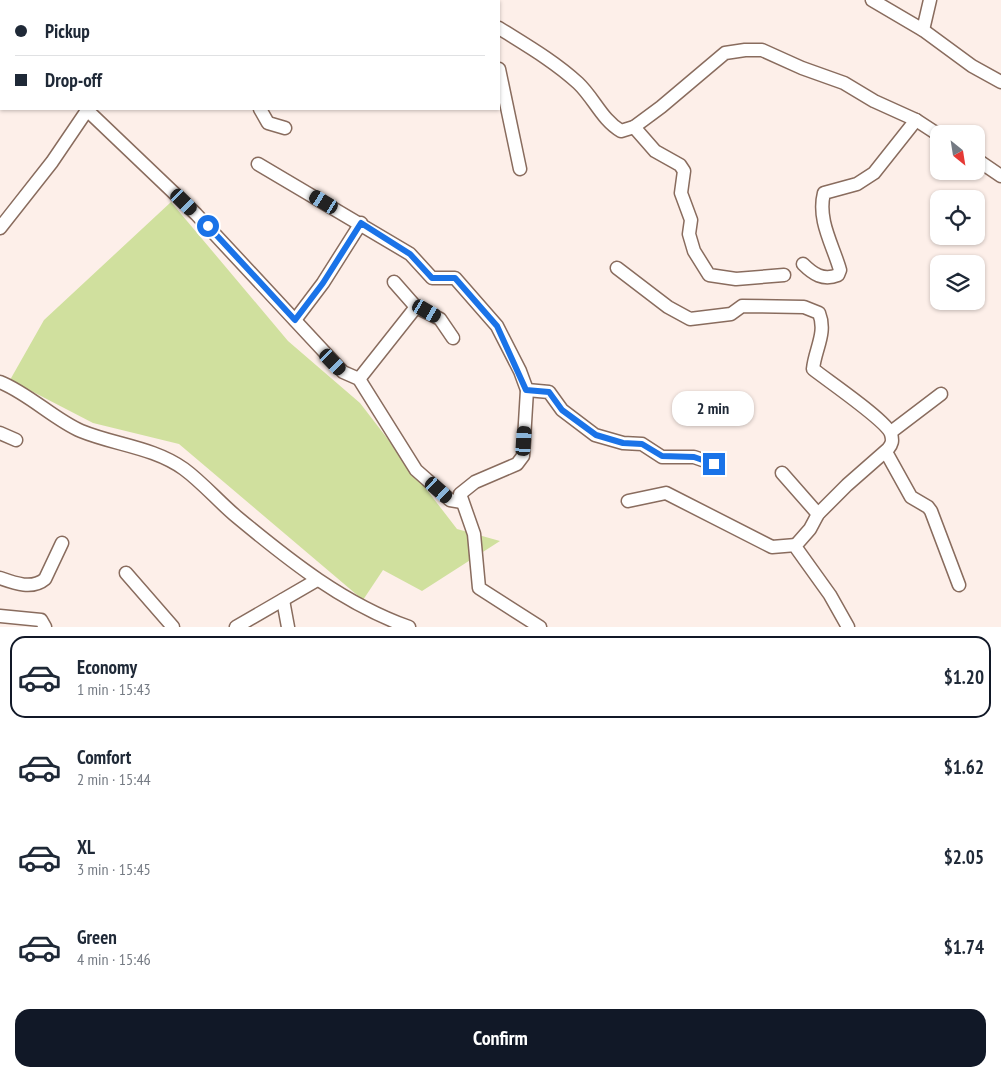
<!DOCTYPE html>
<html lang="en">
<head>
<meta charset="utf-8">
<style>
	body { margin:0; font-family:"PT Sans Narrow",sans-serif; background:#f6f6f7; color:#1f2937; height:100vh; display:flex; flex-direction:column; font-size:19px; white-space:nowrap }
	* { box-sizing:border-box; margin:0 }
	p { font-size:16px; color:#747a83 }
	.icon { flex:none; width:28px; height:28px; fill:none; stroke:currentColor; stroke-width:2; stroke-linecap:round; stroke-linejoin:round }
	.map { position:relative; height:627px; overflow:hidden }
	.details { display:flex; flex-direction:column; background:#fff; flex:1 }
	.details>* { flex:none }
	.banner { position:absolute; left:0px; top:0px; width:500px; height:110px; box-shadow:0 1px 4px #0004; display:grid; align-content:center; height:110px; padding:0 15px; background:#fff }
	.needle { width:32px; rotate:150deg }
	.buttons { position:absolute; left:930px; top:125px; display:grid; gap:10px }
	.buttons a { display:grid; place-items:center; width:55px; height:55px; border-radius:10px; background:#fff; box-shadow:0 1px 4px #0004; font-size:25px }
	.end { position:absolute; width:22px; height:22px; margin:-11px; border:6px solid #1a73e8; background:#fff; box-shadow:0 0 0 2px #fff }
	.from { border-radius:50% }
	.bubble { position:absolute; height:35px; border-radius:15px; background:#fff; box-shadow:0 1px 4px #0004; font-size:16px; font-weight:700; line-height:35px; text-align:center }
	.car { position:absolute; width:15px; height:30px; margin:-15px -8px; border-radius:6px; box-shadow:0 0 4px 1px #0007; background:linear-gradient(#222 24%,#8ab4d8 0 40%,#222 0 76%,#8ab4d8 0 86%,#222 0) }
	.banner b { display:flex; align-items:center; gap:18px; height:48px; font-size:19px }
	.banner b+b { border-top:1px solid #e0e1e3 }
	.banner i { width:12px; height:12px; background:#1f2937 }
	ul { padding:9px 0 0; list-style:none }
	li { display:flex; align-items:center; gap:15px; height:82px; margin:0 10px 8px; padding:0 5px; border:2px solid transparent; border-radius:15px }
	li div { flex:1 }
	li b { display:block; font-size:19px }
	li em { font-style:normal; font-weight:700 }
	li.selected { border-color:#111827 }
	li>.icon { width:45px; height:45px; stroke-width:1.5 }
	.cta { display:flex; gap:10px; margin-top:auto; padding:10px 15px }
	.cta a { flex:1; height:58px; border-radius:15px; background:#111827; color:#fff; font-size:20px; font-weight:700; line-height:58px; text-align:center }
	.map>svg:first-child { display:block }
	.green { fill:#d0e09e }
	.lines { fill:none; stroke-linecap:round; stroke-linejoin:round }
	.minor-casing { stroke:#896c5e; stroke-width:15 }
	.minor { stroke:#fff; stroke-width:12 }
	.route { stroke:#1a73e8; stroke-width:6 }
</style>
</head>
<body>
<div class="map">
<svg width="1001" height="627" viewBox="0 0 1001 627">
	<rect width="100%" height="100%" fill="#fdefe9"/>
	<!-- green -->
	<path class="green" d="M171,202l117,139 72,62 97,126 43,12 -78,50 -39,-21 -20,30 -184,-156 -86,-21 -83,-43 34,-60z"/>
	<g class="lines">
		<!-- minor casing -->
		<g class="minor-casing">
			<g id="minor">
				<path d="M91,0l1,1"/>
				<path d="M461,0l2,1"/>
				<path d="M872,0l51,30 49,36 29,16"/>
				<path d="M45,1l1,-1"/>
				<path d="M167,1l2,-1"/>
				<path d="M276,1l1,-1"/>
				<path d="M403,1v-1"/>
				<path d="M0,9l1,1"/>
				<path d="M499,28c27,17 55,33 79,55 16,15 24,37 43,48l13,-4 27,-20 64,-54 20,-3h17l40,18 42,15 30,18 42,19 23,15"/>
				<path d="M923,30l7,-30"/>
				<path d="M0,69l1,-1"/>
				<path d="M499,69l21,100"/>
				<path d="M260,109l8,14 17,5"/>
				<path d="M87,110l109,104 147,158 16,7 57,91 34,30 12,2"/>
				<path d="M634,127l21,24 25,14 4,6 -3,22 10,27 -2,14 5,17 15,24 27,4 48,-4"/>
				<path d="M976,159l25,17"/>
				<path d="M258,164l152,90 22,24h23l42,48 23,45 7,19 -4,66 -6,8 -42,18 -15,12 14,40 5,54 61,39"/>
				<path d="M0,228l52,-66 36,-53"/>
				<path d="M803,264c10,10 20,17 35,11l2,-5c-7,-25 -23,-50 -16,-77l33,-9 17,-11 42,-53"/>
				<path d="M617,268l51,39 22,12 41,-5 11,-8 62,1 15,6c8,20 -4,36 -6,56 15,12 74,52 78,65 2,7 1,10 -3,15l-41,36 -29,29 -8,15 -14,16 1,4 33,46 18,32"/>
				<path d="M394,282l22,25 24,12 13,19"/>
				<path d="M295,320l28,-37 38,-60"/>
				<path d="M359,379l57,-72"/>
				<path d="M0,382c28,11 55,38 81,49 34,14 72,16 103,38 19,14 35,33 53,48 53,44 107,87 172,110"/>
				<path d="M527,390l22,2 13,18 33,25 28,8 19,1 20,13h32l20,7"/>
				<path d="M891,432l50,-38"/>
				<path d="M0,433l16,7"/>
				<path d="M886,452l25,45 17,10 3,4 28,74"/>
				<path d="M782,473l36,41"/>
				<path d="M628,501l38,-8 106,54 24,-2"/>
				<path d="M126,573l47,54"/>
				<path d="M0,578c14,5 32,12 45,1l17,-36"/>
				<path d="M283,600l5,27"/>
				<path d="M0,616l41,4 4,7"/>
				<path d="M236,627l81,-47"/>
			</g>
		</g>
		<!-- minor -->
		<use href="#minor" class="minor"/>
	</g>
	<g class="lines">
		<!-- route -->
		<path class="route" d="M208,226l87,94 28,-37 38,-60 49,31 22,24h23l42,48 29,64 23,2 13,18 34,25 27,8 19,1 20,12 32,1 20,7"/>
	</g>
</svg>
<div class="buttons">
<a><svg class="needle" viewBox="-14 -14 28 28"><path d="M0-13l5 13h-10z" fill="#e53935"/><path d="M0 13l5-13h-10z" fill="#747a83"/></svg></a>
<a><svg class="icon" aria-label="locate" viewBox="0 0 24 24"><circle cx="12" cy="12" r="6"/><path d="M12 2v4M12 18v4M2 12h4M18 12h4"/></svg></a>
<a><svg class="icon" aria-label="layers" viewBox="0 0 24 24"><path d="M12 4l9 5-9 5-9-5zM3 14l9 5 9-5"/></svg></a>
</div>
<i class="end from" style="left:208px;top:226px"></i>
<i class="end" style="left:714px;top:464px"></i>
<div class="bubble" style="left:672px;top:391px;width:82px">2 min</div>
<i class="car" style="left:184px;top:202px;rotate:135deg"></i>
<i class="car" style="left:324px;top:202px;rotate:301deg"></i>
<i class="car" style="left:427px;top:311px;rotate:120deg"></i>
<i class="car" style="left:333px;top:362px;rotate:136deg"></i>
<i class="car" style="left:524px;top:441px;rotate:4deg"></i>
<i class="car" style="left:439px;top:490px;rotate:132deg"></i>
<div class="banner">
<b><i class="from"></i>Pickup</b>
<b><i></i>Drop-off</b>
</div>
</div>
<section class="details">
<ul>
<li class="selected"><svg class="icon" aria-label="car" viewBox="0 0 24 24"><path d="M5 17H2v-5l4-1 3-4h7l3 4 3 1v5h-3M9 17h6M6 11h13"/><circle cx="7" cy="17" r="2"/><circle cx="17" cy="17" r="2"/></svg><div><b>Economy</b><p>1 min · 15:43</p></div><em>$1.20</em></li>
<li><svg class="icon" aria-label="car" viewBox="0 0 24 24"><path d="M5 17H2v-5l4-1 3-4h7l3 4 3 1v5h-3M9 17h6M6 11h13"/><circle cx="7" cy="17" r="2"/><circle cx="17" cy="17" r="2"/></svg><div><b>Comfort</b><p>2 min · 15:44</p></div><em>$1.62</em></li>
<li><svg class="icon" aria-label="car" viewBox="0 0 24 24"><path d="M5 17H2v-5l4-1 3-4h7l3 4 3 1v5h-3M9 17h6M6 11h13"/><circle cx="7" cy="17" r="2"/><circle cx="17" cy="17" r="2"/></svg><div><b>XL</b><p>3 min · 15:45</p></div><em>$2.05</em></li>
<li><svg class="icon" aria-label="car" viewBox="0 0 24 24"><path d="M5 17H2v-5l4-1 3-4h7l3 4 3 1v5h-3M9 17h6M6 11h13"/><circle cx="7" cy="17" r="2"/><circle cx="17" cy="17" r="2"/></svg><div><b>Green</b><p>4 min · 15:46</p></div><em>$1.74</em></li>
</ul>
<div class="cta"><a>Confirm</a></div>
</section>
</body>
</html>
